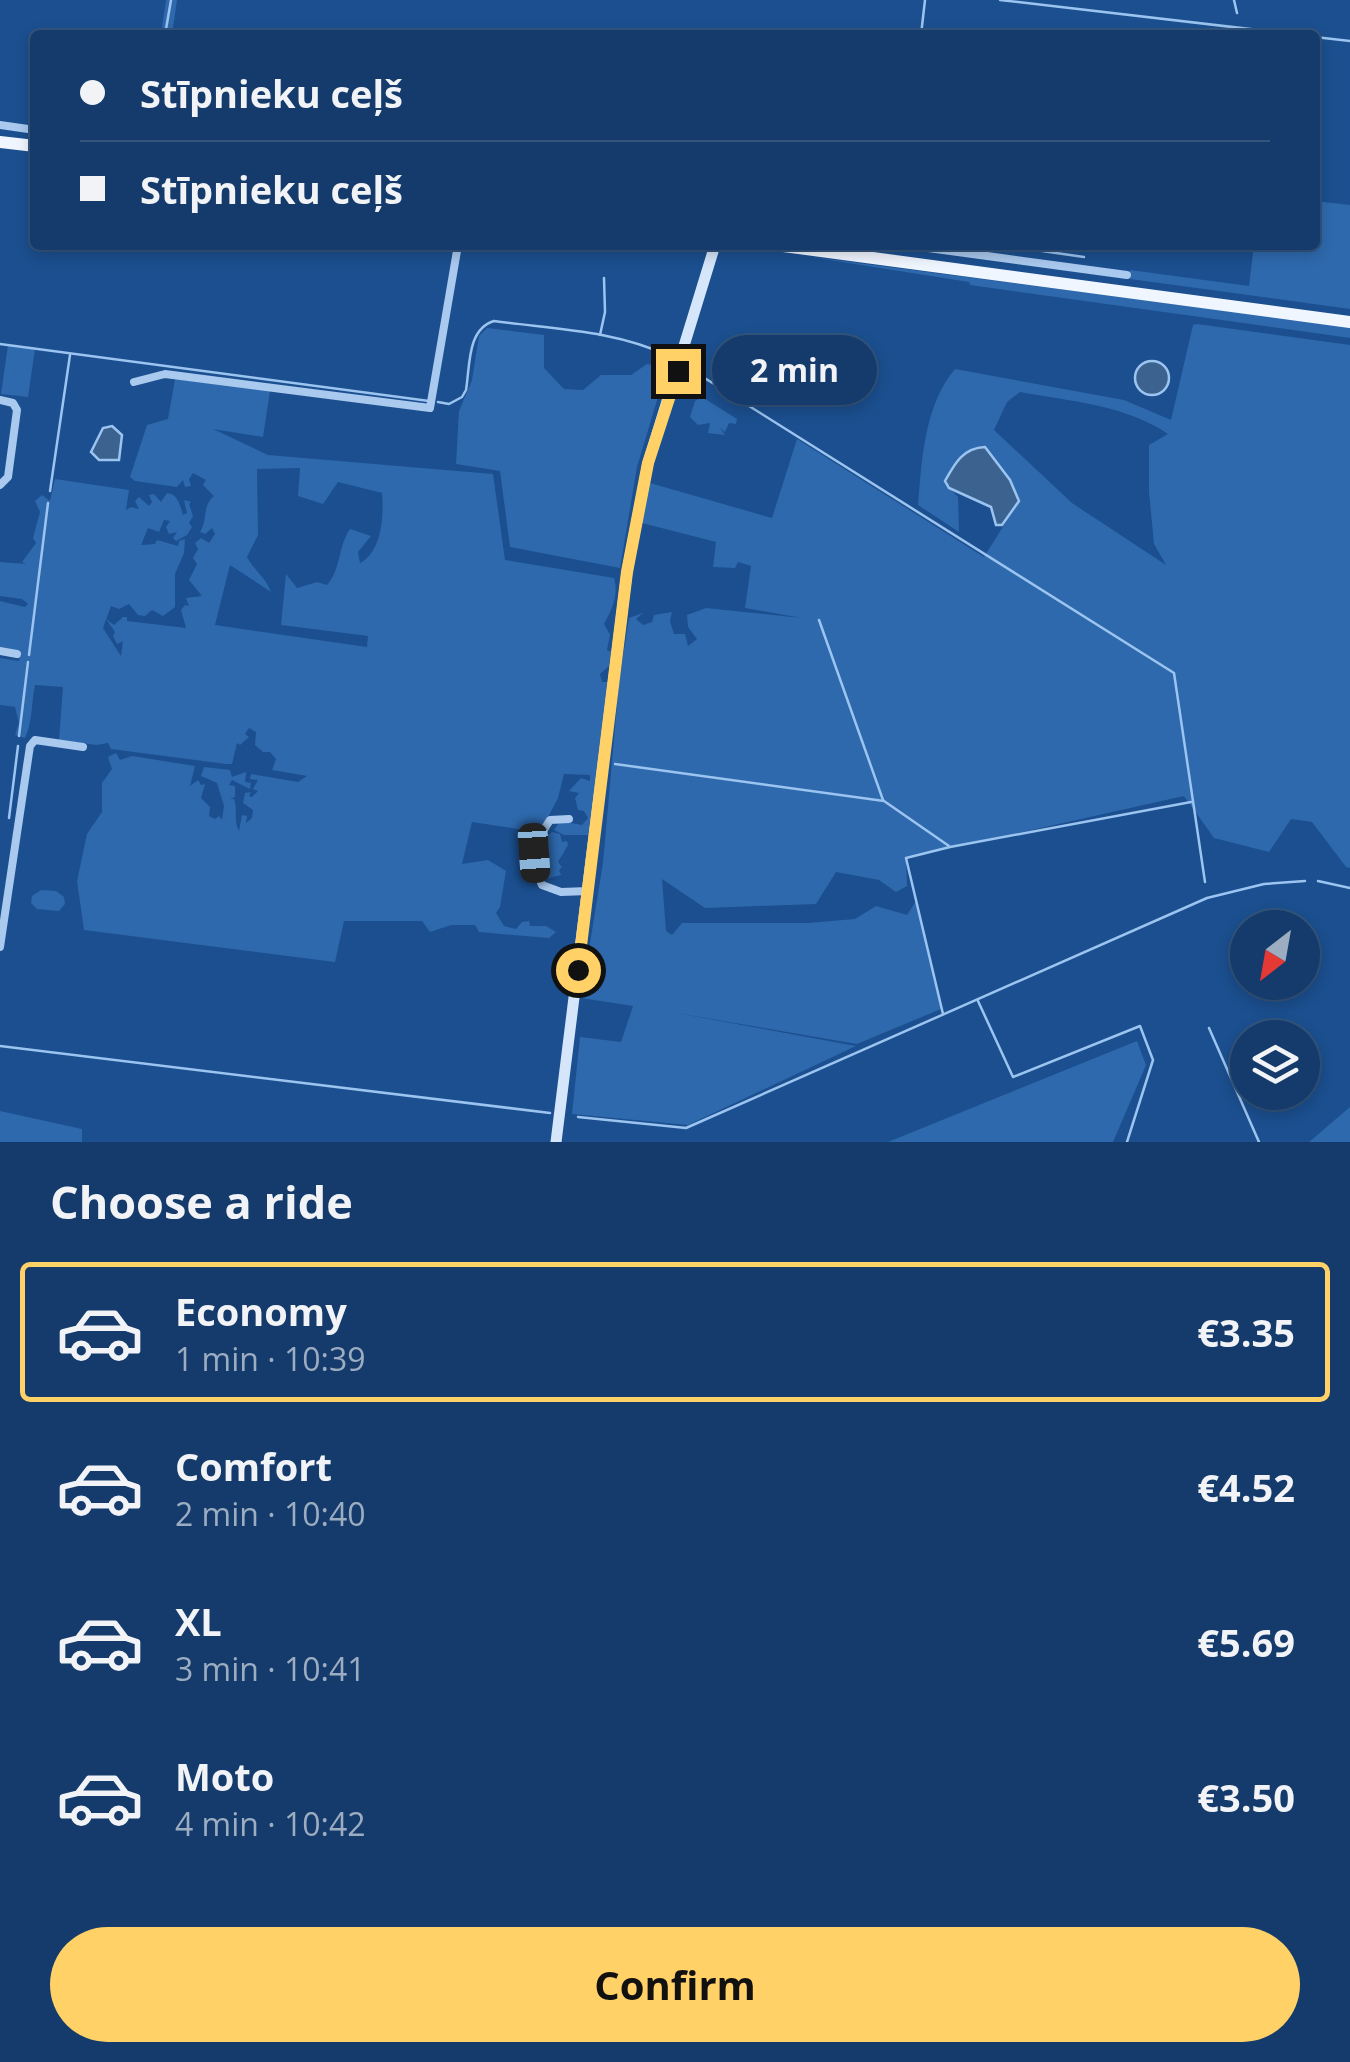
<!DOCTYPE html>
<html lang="en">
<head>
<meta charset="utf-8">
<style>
	body { margin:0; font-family:"Open Sans",sans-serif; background:#214673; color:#f1f3f6; height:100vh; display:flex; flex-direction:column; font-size:38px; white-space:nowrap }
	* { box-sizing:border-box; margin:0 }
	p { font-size:32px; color:#9dadc1 }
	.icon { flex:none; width:55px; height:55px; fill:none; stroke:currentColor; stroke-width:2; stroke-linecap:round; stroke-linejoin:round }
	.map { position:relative; height:1142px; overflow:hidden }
	.details { display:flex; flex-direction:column; background:#143b6b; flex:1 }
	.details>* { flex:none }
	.guide { position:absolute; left:30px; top:30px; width:1290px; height:220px; border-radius:10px; box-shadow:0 5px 15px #0003,0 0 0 2px #33557e; display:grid; align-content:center; height:220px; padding:0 50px; background:#143b6b }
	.needle { width:65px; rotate:211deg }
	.fabs { position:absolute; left:1230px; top:910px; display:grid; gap:20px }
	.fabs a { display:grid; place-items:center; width:90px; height:90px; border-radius:50%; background:#143b6b; box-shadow:0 5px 15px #0003,0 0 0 2px #33557e; font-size:50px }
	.end { position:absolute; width:45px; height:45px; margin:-22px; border:12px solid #ffd166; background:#111; box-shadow:0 0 0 5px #111 }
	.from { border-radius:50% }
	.bubble { position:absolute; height:70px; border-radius:35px; background:#143b6b; box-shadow:0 5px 15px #0003,0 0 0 2px #33557e; font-size:32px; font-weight:700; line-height:70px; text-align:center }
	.car { position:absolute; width:30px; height:60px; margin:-30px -15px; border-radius:12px; box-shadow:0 0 8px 2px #0007; background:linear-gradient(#222 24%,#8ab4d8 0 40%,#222 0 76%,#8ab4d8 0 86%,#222 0) }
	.guide b { display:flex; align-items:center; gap:35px; height:95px; font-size:38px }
	.guide b+b { border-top:2px solid #33557e }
	.guide i { width:25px; height:25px; background:#f1f3f6 }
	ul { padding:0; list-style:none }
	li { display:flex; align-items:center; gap:30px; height:140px; margin:0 20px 15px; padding:0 30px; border:5px solid transparent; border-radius:10px }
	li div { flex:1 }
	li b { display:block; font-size:38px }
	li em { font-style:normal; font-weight:700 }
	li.active { border-color:#ffd166 }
	li>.icon { width:90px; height:90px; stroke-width:1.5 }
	h2 { padding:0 50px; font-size:45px; line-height:120px }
	.button { display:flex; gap:20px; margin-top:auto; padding:20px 50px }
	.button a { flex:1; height:115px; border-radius:60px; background:#ffd166; color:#111; font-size:40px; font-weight:700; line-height:115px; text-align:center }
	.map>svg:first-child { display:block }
	.green { fill:#2e69ad; fill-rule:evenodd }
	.water { fill:#3c6290; stroke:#9cc4f0; stroke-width:2.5 }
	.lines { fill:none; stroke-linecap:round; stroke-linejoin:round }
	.stream { stroke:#9cc4f0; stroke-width:2.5 }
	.street { stroke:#a9c9ee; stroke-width:8 }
	.secondary { stroke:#d6e6fa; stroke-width:11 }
	.primary { stroke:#f0f6ff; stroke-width:12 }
	.route { stroke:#ffd166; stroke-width:12 }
</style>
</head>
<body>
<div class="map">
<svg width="1350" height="1142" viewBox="0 0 1350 1142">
	<rect width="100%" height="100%" fill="#1b4f8f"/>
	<!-- green -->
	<g class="green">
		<path d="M166,0h11l-5,35h-11z"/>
		<path d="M1315,201l35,4v104l-220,-30v-9l119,16 5,-41h61z"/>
		<path d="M804,256l546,71v11l-380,-53 -1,-3z"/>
		<path d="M1197,324l153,21v523l-4,-1 -34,-45 -21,-3 -22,33 -55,-14 -30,-42 -278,62 1,28 -11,6 -17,-12 -43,-8 -20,32 -111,4 -43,-29 4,52 6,4 10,-12h126l47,-4 21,-13 31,9 9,-14 25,108 -84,35 -186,-32 185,34 -168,79 -116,-11 8,-77 41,5 12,-36 -52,-8 22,-135 16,-181 10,-64 14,-5 -7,6 7,6 9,-3 2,-7 18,-3 -2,9 4,13h11l3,12 9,-7 -9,-12 -1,-12 19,-7 96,10 -57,-10 6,-42 -13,-4 -3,6 -22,-1 3,-25 -74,-19 8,-40 122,35 25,-79 187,118 30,-48 -4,-29 -25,-33 -36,41 9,9 1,35 -41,-27c4,-46 6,-99 37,-136l169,31 47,20 22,-95zM1020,392c49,9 106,13 148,42l-19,11v47l5,52 12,21 -94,-62 -78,-73 13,-28z"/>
		<path d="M487,328l57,7v33l20,21 19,1 18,-15h30l16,-11 20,3 -30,100 -17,101 -110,-21 -10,-76 -44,-7 3,-53 13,-31 7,-44z"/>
		<path d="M8,345l27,4 -7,48 -27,-3z"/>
		<path d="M175,379l95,12 -7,46 -50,-8 55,26 225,19 12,86 109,18c5,17 -2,32 -10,46l6,11 -3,15 4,2 -2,14 -9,8 2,8h6l-17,153h-27l-10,-5 6,-9 22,4 6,-7 -4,-7 -6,-1 -3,-12 4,-5 -10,-2 12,-13 9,3v-6l-26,-1 -6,24 -12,23 4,9 -3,3 -11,-4 -4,2 -60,-9 -10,42 26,-4 18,11 -6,36 -4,6 8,13 12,3 6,-7 7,-1 1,5h16l10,6 -7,6 -70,-6 -4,-7h-24l-21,7 -8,-11h-78l-9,41 -251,-32 -7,-49 10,-47 15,-22v-29l10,-14 -4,-12 8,-4 4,7 12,-4 63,10 -5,20 8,-6 3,5 4,-1 -4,14 9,9 -1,9 6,3 4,-3 3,4 2,-14 -7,-23 -16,-7 3,-9 26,3 2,7 14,-5 -1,10 6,1 -1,6 -18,-9 -3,5 6,1v11l-5,2h4c4,11 -1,19 5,32l3,-16 5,1 -1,7 6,-5 1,-8 -10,-7 2,-10 6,-1 -2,4 3,1 6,-6 -5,-2 5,-9 -8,-1 1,-5 47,8 9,-6 -35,-6 4,-11 -6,-7h-7l-8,-7 1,-13 -7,-4 -4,6 4,3 -9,8 -3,-2 -5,21h-6l-115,-15 -3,-6 -11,2 -38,-5 4,-53 -28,-2c-4,19 -2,35 -10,53l-10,-3 4,-12 -4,-16 -15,-2v-47l19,3 2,-10 -21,-4v-46l25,6 3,-3 -6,-5 -22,-3v-34l26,2 -4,-2 14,-19 -3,-5 7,-26 -5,-11 7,-6 8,6 5,-22 74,11 -3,20 5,-3 8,2 -4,-8 4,-4 10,9 3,-4 -3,-7 5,-1 7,8 6,-9c11,1 13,12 16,22l4,-2 -3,-13 7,2 -2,2 4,12 -4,7 3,4 -5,8 -11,6 -3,-3 4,-6 -8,2 -3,-7 4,-6 -6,-1 -5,12 -11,-4 -7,17 14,-1 2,-4 21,6 1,-5 6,-2 -1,14 -9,21v33l-12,9 -11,-6 -7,6 -7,-1 -9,-11 -10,5 -8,-3 -8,22 18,28 2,-15 -6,3 -4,-8 2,-4 -9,-13 8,6 9,-8h4v4l59,7 -5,-18 4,-5 4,1 -3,-8 16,-2 -13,-16 8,-16 -4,-6 5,-9 -3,-6 6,-5 8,5 6,-9 -3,-6 -7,6 -5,-2c8,-13 2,-26 14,-36l-11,-11 3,-5 -13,-7 -4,6 2,7 -6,1 -2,-7 -6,7 -42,-6 -5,-4 17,-52 21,-6zM300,468l-2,28 25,8 15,-22 44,11c2,22 0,59 -22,70l-2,-11 13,-16 -21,-7c-12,17 -9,41 -23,56l-10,-3 -20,6 -11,-14 -5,51 87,11 -1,11 -152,-22 15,-60 41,27c-5,-14 -17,-22 -24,-35l11,-22 -1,-66z"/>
		<path d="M702,397l35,22 -1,5 -7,-1 -4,9 -5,-4 5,7 -17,-2 2,-10 -12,2 -8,-8 5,-16z"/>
		<path d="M552,832l8,2 2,8 5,-1 1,4 -10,17 4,5 -3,3 2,5 -16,4 -8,-10 11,-4 -10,-7 6,-21z"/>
		<path d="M41,890l15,1 8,6 1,7 -6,7 -22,-2 -6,-6 1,-7z"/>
		<path d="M1137,1041l9,24 -33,77h-225z"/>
		<path d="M1350,1107v35h-41z"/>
		<path d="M0,1111l82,18v13h-82z"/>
	</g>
	<!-- water -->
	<g class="water">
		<circle cx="1152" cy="378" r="17"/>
		<path d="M112,426l10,9 -3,25h-20l-8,-8 12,-24z"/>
		<path d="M985,447l25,33 9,21 -17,24h-6l-5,-18 -42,-19 -4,-7c10,-18 18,-33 40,-34z"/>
	</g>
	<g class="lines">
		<!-- stream -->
		<g class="stream">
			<path d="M1000,0l301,35"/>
			<path d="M1234,0l3,13"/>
			<path d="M165,35l6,-35"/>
			<path d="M921,35l4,-35"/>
			<path d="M1315,37l35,4"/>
			<path d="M1000,245l84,12"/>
			<path d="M600,335l5,-23 -1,-34"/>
			<path d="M0,344l429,57"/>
			<path d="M695,372l479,301 31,209"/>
			<path d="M438,402l11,2 13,-7 4,-7c4,-24 1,-61 28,-69 58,8 121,9 175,35"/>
			<path d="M50,491l20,-136"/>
			<path d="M819,620l64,180"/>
			<path d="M29,655l19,-152"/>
			<path d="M19,736l9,-74"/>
			<path d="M615,764l269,37 65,45"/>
			<path d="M9,818l9,-72"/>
			<path d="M1318,881l32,7"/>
			<path d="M978,1001l35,76 127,-51 13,34 -26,82"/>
			<path d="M943,1014l-37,-156 44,-11 241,-45"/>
			<path d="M1209,1028l50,114"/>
			<path d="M0,1046l550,67"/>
			<path d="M578,1117l108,11 521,-230 57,-14 41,-3"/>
		</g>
		<!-- street -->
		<g class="street">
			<path d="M0,125l35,5"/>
			<path d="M906,245l221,30"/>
			<path d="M134,382l31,-8 265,34 28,-163"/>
			<path d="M0,400l13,3 4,7 -9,67 -8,8"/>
			<path d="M0,651l17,3"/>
			<path d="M569,819l-19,1c-15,22 -21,40 -8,65l19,7 27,-1"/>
			<path d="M0,947l30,-201 5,-6 48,7"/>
		</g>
		<!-- secondary -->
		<path class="secondary" d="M556,1142l71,-570 21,-109 67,-218"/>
		<!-- primary -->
		<g class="primary">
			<path d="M0,142l35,4"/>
			<path d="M776,245l574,77"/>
		</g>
	</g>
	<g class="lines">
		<!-- route -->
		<path class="route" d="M578,970l49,-398 21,-109 30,-92"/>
	</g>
</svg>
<div class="fabs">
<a><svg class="needle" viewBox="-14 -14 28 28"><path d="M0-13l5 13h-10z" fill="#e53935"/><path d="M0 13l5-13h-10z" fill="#9dadc1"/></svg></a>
<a><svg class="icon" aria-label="layers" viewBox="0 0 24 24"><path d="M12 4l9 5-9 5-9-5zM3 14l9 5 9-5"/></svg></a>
</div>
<i class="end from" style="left:578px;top:970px"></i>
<i class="end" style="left:678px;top:371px"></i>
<div class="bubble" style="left:712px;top:335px;width:165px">2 min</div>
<i class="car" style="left:534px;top:853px;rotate:176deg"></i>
<div class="guide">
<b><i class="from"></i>Stīpnieku ceļš</b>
<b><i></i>Stīpnieku ceļš</b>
</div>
</div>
<section class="details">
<h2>Choose a ride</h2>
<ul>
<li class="active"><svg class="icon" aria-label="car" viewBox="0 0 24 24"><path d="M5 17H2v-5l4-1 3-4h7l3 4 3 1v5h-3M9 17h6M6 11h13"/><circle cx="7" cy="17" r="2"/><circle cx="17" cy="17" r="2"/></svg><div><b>Economy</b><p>1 min · 10:39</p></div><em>€3.35</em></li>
<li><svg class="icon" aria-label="car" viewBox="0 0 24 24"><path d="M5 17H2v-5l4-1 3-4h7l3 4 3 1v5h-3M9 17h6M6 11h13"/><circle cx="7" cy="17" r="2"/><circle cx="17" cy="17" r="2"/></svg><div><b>Comfort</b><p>2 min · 10:40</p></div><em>€4.52</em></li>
<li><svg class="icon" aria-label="car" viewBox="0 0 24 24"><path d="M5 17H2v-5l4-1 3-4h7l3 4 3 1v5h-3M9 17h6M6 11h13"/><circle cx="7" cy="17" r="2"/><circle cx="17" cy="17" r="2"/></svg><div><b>XL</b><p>3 min · 10:41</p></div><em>€5.69</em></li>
<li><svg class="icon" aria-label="car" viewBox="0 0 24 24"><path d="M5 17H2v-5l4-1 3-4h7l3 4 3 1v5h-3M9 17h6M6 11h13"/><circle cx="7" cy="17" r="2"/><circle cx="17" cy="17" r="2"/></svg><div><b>Moto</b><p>4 min · 10:42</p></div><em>€3.50</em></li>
</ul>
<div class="button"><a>Confirm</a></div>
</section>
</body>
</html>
